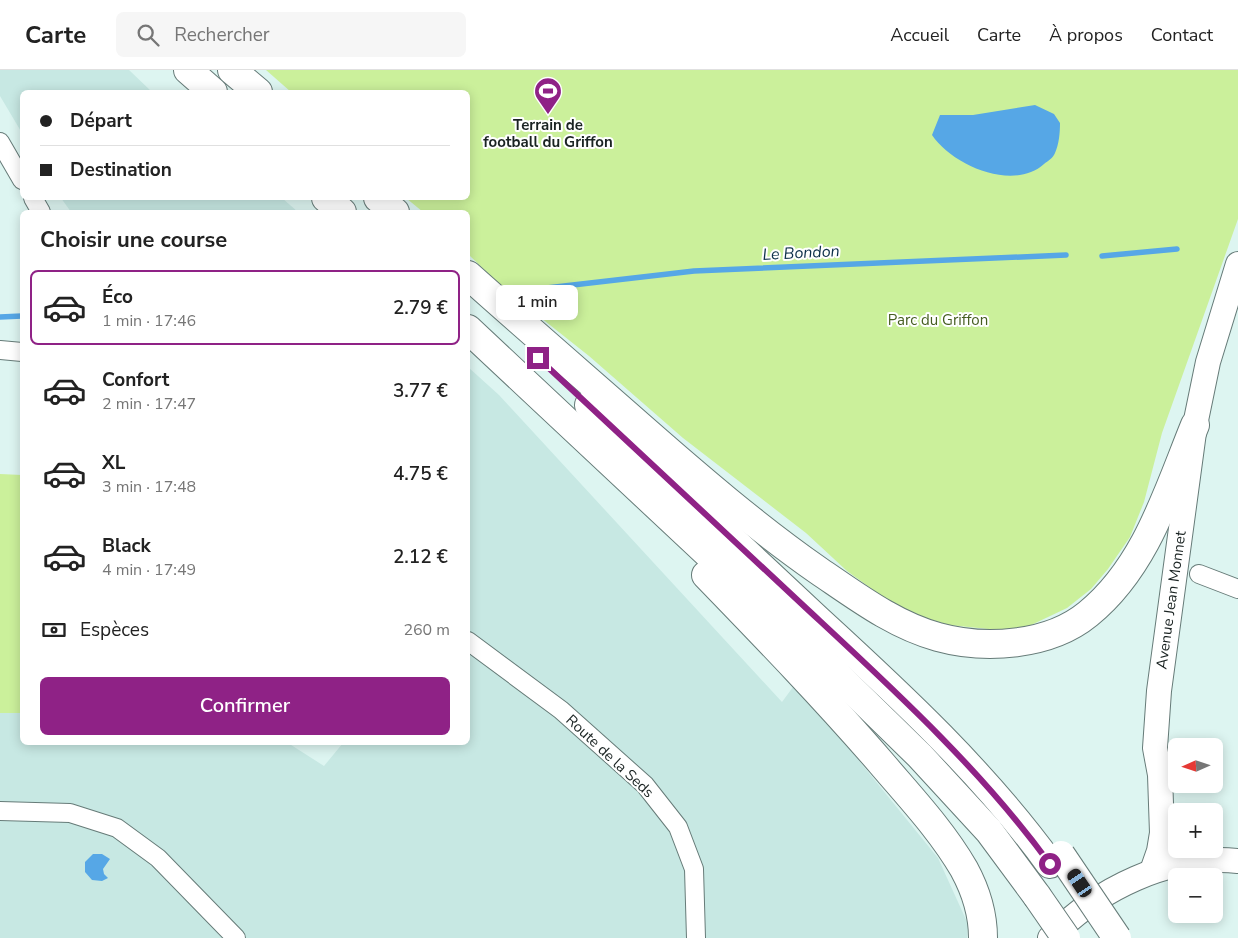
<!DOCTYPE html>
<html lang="fr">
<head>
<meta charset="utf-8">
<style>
	body { margin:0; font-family:"Nunito Sans",sans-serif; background:#f6f6f6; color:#222; height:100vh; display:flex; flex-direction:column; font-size:19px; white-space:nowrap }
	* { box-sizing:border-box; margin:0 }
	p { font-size:16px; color:#767676 }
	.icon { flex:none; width:28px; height:28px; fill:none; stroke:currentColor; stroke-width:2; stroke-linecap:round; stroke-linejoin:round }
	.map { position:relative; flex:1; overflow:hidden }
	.sheet { position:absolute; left:20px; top:140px; width:450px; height:535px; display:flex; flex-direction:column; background:#fff; border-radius:8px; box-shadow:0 2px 12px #0003 }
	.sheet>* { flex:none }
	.banner { position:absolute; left:20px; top:20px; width:450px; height:110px; border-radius:8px; box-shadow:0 2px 12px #0003; display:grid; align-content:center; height:110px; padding:0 20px; background:#fff }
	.needle { width:32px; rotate:267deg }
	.fabs { position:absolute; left:1168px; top:668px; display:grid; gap:10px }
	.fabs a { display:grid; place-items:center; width:55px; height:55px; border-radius:8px; background:#fff; box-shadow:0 2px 12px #0003; font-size:25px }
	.end { position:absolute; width:22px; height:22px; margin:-11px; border:6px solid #8f2286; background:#fff; box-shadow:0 0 0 2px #fff }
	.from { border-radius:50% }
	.bubble { position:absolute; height:35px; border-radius:8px; background:#fff; box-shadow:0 2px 12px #0003; font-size:16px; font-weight:600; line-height:35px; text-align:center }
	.car { position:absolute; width:15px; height:30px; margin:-15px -8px; border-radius:6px; box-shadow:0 0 4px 1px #0007; background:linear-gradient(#222 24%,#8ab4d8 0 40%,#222 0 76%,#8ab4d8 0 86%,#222 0) }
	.banner b { display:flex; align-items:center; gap:18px; height:48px; font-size:19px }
	.banner b+b { border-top:1px solid #e0e0e0 }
	.banner i { width:12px; height:12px; background:#222 }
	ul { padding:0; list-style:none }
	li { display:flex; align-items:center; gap:15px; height:75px; margin:0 10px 8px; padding:0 10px; border:2px solid transparent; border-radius:8px }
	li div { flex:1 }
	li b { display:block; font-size:19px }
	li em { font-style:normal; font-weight:600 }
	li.active { border-color:#8f2286 }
	li>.icon { width:45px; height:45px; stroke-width:1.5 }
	h2 { padding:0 20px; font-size:22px; line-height:60px }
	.pay { display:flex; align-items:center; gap:12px; height:55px; padding:0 20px; font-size:19px }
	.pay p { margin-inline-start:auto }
	.cta { display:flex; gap:10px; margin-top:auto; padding:10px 20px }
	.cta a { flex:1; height:58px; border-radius:8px; background:#8f2286; color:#fff; font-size:20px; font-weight:600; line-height:58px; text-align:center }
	header { display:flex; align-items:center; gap:30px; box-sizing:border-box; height:70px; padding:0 25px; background:#fff; border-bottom:1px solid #e0e0e0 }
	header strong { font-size:24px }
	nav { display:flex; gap:28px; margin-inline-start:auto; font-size:18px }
	.search { width:350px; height:45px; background:#f6f6f6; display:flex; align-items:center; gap:12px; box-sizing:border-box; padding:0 18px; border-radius:8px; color:#767676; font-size:19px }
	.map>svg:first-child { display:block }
	.built { fill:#c7e8e3 }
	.green { fill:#cbf09b }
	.water { fill:#56a7e6 }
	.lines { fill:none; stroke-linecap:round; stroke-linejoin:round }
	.stream { stroke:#56a7e6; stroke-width:5.5 }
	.street-casing { stroke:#667b78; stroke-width:20 }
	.secondary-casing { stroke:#667b78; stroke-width:26 }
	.highway-casing { stroke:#667b78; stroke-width:30 }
	.street { stroke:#fff; stroke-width:18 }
	.secondary { stroke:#fff; stroke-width:24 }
	.highway { stroke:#fff; stroke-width:28 }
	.highway-bridge-casing { stroke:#667b78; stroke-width:30; stroke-linecap:butt }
	.highway-bridge { stroke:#fff; stroke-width:28 }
	.route { stroke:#8f2286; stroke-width:6 }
	.labels { text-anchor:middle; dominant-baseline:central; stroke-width:4; stroke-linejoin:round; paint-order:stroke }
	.poi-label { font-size:15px; font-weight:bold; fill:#1a2322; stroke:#fff }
	.park-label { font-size:15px; fill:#465e21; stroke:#fff }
	.street-label { font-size:15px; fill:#1a2322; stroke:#fff }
	.water-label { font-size:16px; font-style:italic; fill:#0d3049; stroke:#fff }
</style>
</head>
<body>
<header>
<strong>Carte</strong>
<div class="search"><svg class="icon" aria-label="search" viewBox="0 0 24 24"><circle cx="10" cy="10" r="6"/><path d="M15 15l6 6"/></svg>Rechercher</div>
<nav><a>Accueil</a><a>Carte</a><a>À propos</a><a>Contact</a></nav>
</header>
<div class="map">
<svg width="1238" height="868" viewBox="0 0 1238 868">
	<rect width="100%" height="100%" fill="#ddf5f1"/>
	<!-- built -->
	<g class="built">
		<path d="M0,0h129l23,22h-130v41l-22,-37z"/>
		<path d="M61,128h221l16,14h-227z"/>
		<path d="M468,297l31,28 283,307 11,-15 41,43 104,128 30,66 -1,14h-967v-225h22v29l266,1 36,23 19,-23 125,-1z"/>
	</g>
	<!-- green -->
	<g class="green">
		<path d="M266,0h972v149l-76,214 -18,69 -14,35 -22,32 -17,20 -24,19 -40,19 -29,3 -49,-5 -47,-14 -55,-40 -41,-38 -123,-95 -94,-82 -87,-69 -34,-33v-42h-45l-17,-14h62v-106h-177z"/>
		<path d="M0,404l22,1v238h-22z"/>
	</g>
	<!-- water -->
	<g class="water">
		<path d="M1035,35l19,9 6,9c0,10 -1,21 -5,30 -2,5 -7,8 -11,11 -31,28 -92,1 -112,-29l8,-20h33z"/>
		<path d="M93,784h9l8,5 -7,10 1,5 4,4 -6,3 -10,-1 -7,-8v-10z"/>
	</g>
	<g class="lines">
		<!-- stream -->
		<g class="stream">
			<path d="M1102,186l75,-7"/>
			<path d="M538,219l156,-18 372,-16"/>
			<path d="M0,247l22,-1"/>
		</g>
		<!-- street casing -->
		<g class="street-casing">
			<g id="street">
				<path d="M0,72l22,38"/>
				<path d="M33,128l8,14"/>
				<path d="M0,280l22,2"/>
				<path d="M1199,504l39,15"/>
				<path d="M468,571l93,69 84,75 33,42 16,42 2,69"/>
				<path d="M0,741l70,2 47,15 41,30 78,80"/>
			</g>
		</g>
		<!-- secondary casing -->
		<g class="secondary-casing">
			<g id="secondary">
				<path d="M1152,801l7,-20 3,-18 -2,-58 -5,-27 4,-57 36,-266 13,-63 30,-98"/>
				<path d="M1050,868c48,-49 118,-84 188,-77"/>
			</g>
		</g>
		<!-- highway casing -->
		<g class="highway-casing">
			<g id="highway">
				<path d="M188,0l25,22"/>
				<path d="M232,0l26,22"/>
				<path d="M326,128l16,14"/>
				<path d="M378,128l17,14"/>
				<path d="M468,205c57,51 115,101 173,152 57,50 115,100 178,144 37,25 75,54 119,66 47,13 111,9 150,-23 58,-47 80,-123 107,-189"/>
				<path d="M468,259l364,341 88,86 69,75 48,65"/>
				<path d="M589,335c76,72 153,144 229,215 83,76 166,153 232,244"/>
				<path d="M706,505c60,62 120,124 176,189 29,34 60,67 82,105 12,22 19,44 19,69"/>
			</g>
		</g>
		<!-- street -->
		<use href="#street" class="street"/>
		<!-- secondary -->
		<use href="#secondary" class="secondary"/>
		<!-- highway -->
		<use href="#highway" class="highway"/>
		<!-- highway-bridge casing -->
		<g class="highway-bridge-casing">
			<g id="highway-bridge">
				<path d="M1061,785l56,83"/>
				<path d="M1037,826l29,42"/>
			</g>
		</g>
		<!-- highway-bridge -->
		<use href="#highway-bridge" class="highway-bridge"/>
	</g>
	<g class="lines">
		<!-- route -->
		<path class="route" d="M538,288c89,83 178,167 268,250 86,80 174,160 244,256"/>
	</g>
	<!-- icons -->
	<defs>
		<g id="stadium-pin" transform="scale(1.4375)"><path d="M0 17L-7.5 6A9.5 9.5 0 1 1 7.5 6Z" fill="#8f2286" stroke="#fff"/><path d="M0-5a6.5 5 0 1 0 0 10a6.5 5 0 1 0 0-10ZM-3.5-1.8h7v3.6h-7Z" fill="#fff"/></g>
	</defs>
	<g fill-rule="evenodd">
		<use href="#stadium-pin" x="548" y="21"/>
	</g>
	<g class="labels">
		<!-- poi labels -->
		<g class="poi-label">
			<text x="548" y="55">Terrain de<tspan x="548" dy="17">football du Griffon</tspan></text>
		</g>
		<!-- park labels -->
		<g class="park-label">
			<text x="938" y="250">Parc du Griffon</text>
		</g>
		<!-- street labels -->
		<g class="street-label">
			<text transform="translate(1171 530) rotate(-82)">Avenue Jean Monnet</text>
			<text transform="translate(610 686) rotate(43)">Route de la Seds</text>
		</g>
		<!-- water labels -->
		<g class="water-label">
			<text transform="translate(801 183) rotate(-3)">Le Bondon</text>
		</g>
	</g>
</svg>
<div class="fabs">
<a><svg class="needle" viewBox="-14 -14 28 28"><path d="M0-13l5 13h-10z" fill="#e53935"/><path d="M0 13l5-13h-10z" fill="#767676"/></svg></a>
<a>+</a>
<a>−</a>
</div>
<i class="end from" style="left:1050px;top:794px"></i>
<i class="end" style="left:538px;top:288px"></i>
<div class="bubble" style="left:496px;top:215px;width:82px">1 min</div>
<i class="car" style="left:1080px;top:813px;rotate:326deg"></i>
<div class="banner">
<b><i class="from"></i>Départ</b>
<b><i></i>Destination</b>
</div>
<section class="sheet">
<h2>Choisir une course</h2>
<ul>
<li class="active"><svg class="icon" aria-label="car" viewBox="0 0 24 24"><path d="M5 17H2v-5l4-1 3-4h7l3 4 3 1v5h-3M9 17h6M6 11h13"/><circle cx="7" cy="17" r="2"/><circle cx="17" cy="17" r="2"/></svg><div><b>Éco</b><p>1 min · 17:46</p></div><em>2.79 €</em></li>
<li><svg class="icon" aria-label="car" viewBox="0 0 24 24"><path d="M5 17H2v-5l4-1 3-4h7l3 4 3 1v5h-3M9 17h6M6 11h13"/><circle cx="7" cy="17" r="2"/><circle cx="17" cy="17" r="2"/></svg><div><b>Confort</b><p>2 min · 17:47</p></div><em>3.77 €</em></li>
<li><svg class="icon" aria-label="car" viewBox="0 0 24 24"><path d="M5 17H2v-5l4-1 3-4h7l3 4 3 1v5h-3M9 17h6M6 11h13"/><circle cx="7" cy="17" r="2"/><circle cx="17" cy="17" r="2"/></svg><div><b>XL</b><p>3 min · 17:48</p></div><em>4.75 €</em></li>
<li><svg class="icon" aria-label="car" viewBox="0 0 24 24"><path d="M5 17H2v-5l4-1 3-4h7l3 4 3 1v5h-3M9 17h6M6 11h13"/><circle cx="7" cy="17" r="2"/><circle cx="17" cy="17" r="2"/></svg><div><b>Black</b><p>4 min · 17:49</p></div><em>2.12 €</em></li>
</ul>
<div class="pay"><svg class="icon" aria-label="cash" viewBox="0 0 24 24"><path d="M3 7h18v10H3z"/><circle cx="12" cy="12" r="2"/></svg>Espèces<p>260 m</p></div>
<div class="cta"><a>Confirmer</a></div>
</section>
</div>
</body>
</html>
